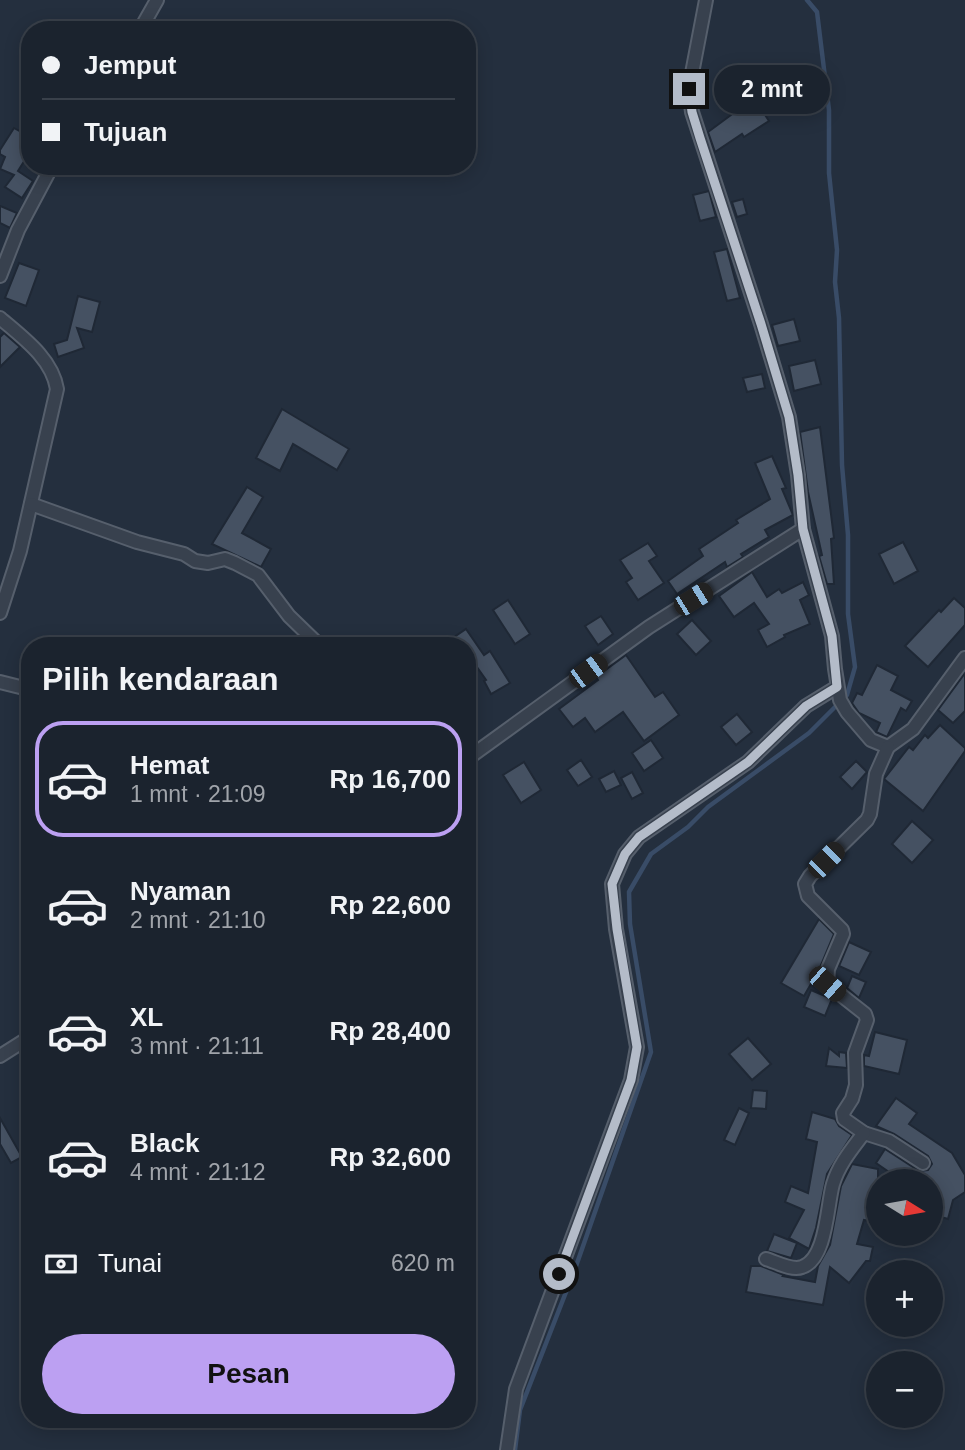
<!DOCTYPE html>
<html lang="id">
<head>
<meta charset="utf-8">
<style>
	body { margin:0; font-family:Arial,sans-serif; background:#242b36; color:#f1f3f6; height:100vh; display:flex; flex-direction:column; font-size:26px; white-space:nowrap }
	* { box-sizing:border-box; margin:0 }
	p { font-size:23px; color:#a0a4aa }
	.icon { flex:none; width:38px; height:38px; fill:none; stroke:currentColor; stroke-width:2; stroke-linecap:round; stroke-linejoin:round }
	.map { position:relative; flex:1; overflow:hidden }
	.panel { position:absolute; left:21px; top:637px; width:455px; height:791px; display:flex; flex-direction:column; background:#1b232e; border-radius:28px; box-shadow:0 4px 18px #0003,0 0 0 2px #39404a }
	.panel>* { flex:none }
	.guide { position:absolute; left:21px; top:21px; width:455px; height:154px; border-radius:28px; box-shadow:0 4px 18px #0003,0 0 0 2px #39404a; display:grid; align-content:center; height:154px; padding:0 21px; background:#1b232e }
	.needle { width:46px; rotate:101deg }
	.buttons { position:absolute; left:866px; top:1169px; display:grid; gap:14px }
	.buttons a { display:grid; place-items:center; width:77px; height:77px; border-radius:50%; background:#1b232e; box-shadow:0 4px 18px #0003,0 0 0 2px #39404a; font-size:35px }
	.end { position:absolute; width:32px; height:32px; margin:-16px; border:9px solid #b4bcc9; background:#111; box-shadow:0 0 0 4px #111 }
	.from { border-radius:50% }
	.bubble { position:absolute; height:49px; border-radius:24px; background:#1b232e; box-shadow:0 4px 18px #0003,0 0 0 2px #39404a; font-size:23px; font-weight:700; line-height:49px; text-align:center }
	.car { position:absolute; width:21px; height:42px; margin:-21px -10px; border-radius:9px; box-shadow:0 0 5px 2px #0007; background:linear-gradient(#222 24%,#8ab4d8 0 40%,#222 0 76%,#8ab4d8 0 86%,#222 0) }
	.guide b { display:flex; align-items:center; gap:24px; height:66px; font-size:26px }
	.guide b+b { border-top:2px solid #39404a }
	.guide i { width:18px; height:18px; background:#f1f3f6 }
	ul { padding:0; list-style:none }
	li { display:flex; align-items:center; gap:21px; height:116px; margin:0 14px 10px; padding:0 7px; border:4px solid transparent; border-radius:28px }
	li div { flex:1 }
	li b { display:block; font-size:26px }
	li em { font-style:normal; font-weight:700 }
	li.current { border-color:#bca0f2 }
	li>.icon { width:63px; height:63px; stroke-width:1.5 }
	h2 { padding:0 21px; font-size:32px; line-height:84px }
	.pay { display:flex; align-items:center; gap:18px; height:77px; padding:0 21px; font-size:26px }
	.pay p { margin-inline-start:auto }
	.primary-button { display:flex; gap:14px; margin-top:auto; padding:14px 21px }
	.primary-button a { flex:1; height:80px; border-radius:42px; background:#bca0f2; color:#111; font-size:28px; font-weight:700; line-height:80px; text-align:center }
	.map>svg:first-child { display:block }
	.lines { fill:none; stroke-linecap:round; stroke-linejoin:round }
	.stream { stroke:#394c67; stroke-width:4.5 }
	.building { fill:#455162; stroke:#1f2835; stroke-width:2 }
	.minor-casing { stroke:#565f6c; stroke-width:16 }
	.minor { stroke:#38414e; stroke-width:12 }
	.route { stroke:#b4bcc9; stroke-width:9 }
</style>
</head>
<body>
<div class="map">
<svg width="965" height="1450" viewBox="0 0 965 1450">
	<rect width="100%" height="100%" fill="#242f3e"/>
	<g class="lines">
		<!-- stream -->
		<path class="stream" d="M515,1450l5,-40 55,-141 76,-217 -21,-128 -1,-32 22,-38 37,-27 20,-20 101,-74 38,-38 8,-28 -7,-53v-79l-6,-70 -3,-147 -4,-36 2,-32 -8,-77v-63l-12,-98 -10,-12"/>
	</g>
	<!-- building -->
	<g class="building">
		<path d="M754,98l15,23 -25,16 -2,-3 -27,18 -7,-20z"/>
		<path d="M14,128l16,9v15l-12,19 15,10 -11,17 -17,-11 9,-12 -14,-6 5,-12 -5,-3v-4z"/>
		<path d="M709,191l7,26 -16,4 -7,-26z"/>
		<path d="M743,199l4,15 -10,3 -5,-15z"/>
		<path d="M0,206l17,7 -7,15 -10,-5z"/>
		<path d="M727,249l13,49 -13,3 -13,-49z"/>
		<path d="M19,263l20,7 -13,36 -21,-8z"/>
		<path d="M78,296l22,6 -8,30 -15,-4 7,20 -26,9 -4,-13 13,-4z"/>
		<path d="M794,319l6,22 -22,5 -6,-21z"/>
		<path d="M4,333l16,14 -20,20v-30z"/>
		<path d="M815,360l6,24 -27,7 -5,-25z"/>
		<path d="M762,374l3,14 -18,4 -4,-14z"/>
		<path d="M282,409l67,40 -12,21 -44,-26 -13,27 -24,-13z"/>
		<path d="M820,427l14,111 -3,1 3,45h-7l-8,-28 3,-1 -14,-63 -8,-60z"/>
		<path d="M772,456l14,32 -4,1 11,26 -28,15 4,7 -28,17 2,3 -16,10 -2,-5 -48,32 -9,-13 35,-25 -4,-7 39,-26 -2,-3 34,-21 -15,-36z"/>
		<path d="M247,487l16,10 -21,36 29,16 -10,18 -49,-23z"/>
		<path d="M903,542l15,29 -24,13 -15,-30z"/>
		<path d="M648,543l9,13 -8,5 15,22 -26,17 -12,-18 6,-4 -12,-18z"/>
		<path d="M752,572l15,25 12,-8 3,4 21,-11 6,13 -9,5 10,24 -26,11 1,2 -18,10 -9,-17 11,-6 -15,-21 -20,14 -15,-21z"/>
		<path d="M954,598l11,10v17l-37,42 -23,-21 34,-36 2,2z"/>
		<path d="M508,600l22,34 -15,10 -22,-34z"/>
		<path d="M601,616l12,18 -15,11 -13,-19z"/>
		<path d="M692,620l19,21 -15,14 -19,-21z"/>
		<path d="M466,629l18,26 6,-4 20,32 -19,11 -7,-13 2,-1 -19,-27v-7h-26z"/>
		<path d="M626,655l29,42 8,-5 16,23 -35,26 -21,-29 -28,20 -10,-14 -12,9 -14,-18 39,-29 -2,-3z"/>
		<path d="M877,665l21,11 -7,14 21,11 -6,10 -5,-3 -14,29 -11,-5 4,-9 -21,-10 -7,-10 5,-10 5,2z"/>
		<path d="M965,673v38l-12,12 -15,-13z"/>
		<path d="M737,714l15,18 -16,13 -15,-18z"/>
		<path d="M940,725l25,23v3l-42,60 -39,-32 25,-32 4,3 12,-15 3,3z"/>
		<path d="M651,740l12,18 -19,13 -12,-18z"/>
		<path d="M581,760l11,17 -14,9 -11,-16z"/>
		<path d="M856,761l11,11 -15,17 -12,-12z"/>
		<path d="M524,762l17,28 -20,13 -18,-28z"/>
		<path d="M614,771l7,14 -15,7 -7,-13z"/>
		<path d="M632,772l11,21 -11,6 -11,-21z"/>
		<path d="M912,821l21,19 -21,23 -20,-19z"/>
		<path d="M819,919l15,15 -15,36 -15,26 -23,-13z"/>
		<path d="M849,942l22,10 -12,23 -20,-9z"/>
		<path d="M852,976l14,6 -7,16 -12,-10z"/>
		<path d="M811,990l21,9 -7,17 -21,-9z"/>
		<path d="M875,1032l32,8 -8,34 -35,-8v-11l5,1z"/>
		<path d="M748,1038l23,26 -19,16 -23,-26z"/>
		<path d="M829,1048l10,8v-4l7,1 1,15 -21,-2z"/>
		<path d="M753,1090l14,1 -1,18 -15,-1z"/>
		<path d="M896,1098l21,15 -8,11 43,29 13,22v17l-12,8 -5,19 -17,-5v-33h-29l-26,-18 9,-14 34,22 9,-1 4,-6 -4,-8 -34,-22 -18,-8z"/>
		<path d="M739,1108l10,5 -14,32 -11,-5z"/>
		<path d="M812,1112l23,7 4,7 13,9 -25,39 -11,54 -7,21 -20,-11 15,-28 -19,-8 6,-16 17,7 9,-51 -11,-3z"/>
		<path d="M0,1118l22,39 -11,6 -11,-19z"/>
		<path d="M852,1164l26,5v54l-14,-3 -7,24 16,3 -3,14h-4l-17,22 -19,-16 -7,38 -77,-13 5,-26h10l23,9 -1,1 32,6 3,-16 12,-21 11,-59z"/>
		<path d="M774,1234l23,9 -6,15 -24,-7z"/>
	</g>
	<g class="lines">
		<!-- minor casing -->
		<g class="minor-casing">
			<g id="minor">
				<path d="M706,0l-17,89 3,23 69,212 28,93 9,58 5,54 29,107 3,33 5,31 7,12 24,28 17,7 25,-18 52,-71"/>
				<path d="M140,30l17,-30"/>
				<path d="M0,276l18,-46 34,-64"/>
				<path d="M0,318c22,19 52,40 57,71l-37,162 -20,62"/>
				<path d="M31,504l106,38 47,12 11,7 13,2 17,-4 10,4 23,12 31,41 31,30"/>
				<path d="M0,682l24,6"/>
				<path d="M888,747l-12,27 -6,40 -3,6 -57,56 -5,8 3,12 34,34 1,4 -15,35 -1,15 38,30 2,6 -12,33 1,32 -4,14 -9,14 1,6 20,14 25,8 34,22"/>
				<path d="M467,759l182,-132 154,-98"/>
				<path d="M0,1056l30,-19"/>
				<path d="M766,1259c10,3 26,12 36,8 25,-8 25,-63 31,-83 6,-20 19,-35 31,-51"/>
				<path d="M507,1450l9,-61 115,-309 6,-33 -21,-118 -4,-45 13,-30 14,-17 109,-75 58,-56 31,-19"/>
			</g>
		</g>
		<!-- minor -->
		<use href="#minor" class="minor"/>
	</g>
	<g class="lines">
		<!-- route -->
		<path class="route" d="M559,1274l72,-194 6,-33 -20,-118 -5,-45 13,-30 14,-17 109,-75 58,-56 31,-19 -5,-51 -29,-107 -5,-54 -9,-58 -28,-93 -61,-186 -8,-26 -3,-23"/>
	</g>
</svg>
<div class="buttons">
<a><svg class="needle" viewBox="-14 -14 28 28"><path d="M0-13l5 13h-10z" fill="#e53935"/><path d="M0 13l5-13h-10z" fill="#a0a4aa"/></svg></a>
<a>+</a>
<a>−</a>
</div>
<i class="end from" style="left:559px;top:1274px"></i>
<i class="end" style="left:689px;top:89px"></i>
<div class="bubble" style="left:714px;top:65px;width:116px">2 mnt</div>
<i class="car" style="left:693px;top:599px;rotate:58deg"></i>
<i class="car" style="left:588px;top:671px;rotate:54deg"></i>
<i class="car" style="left:826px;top:860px;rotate:45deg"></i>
<i class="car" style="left:827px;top:984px;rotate:131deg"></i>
<div class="guide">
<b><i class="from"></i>Jemput</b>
<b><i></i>Tujuan</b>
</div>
<section class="panel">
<h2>Pilih kendaraan</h2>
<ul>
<li class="current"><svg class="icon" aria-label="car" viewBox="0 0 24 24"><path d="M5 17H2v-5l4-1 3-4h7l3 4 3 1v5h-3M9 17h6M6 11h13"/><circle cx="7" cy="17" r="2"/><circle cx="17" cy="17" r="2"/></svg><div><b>Hemat</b><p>1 mnt · 21:09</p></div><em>Rp 16,700</em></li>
<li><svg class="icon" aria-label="car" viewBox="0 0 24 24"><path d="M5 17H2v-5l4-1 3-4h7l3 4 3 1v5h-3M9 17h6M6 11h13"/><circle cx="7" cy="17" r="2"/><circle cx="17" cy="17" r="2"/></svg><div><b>Nyaman</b><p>2 mnt · 21:10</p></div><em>Rp 22,600</em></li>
<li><svg class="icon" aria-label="car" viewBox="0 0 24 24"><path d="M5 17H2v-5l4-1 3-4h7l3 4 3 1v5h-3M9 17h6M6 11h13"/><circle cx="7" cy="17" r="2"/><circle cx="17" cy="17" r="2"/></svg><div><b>XL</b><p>3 mnt · 21:11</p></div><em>Rp 28,400</em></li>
<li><svg class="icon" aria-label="car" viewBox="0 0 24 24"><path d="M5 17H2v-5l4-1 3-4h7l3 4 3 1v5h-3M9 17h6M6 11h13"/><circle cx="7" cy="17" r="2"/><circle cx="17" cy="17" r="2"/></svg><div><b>Black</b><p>4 mnt · 21:12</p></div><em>Rp 32,600</em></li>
</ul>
<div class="pay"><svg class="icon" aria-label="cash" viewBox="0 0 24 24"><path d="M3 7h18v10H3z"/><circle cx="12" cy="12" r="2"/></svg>Tunai<p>620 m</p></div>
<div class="primary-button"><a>Pesan</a></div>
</section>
</div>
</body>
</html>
